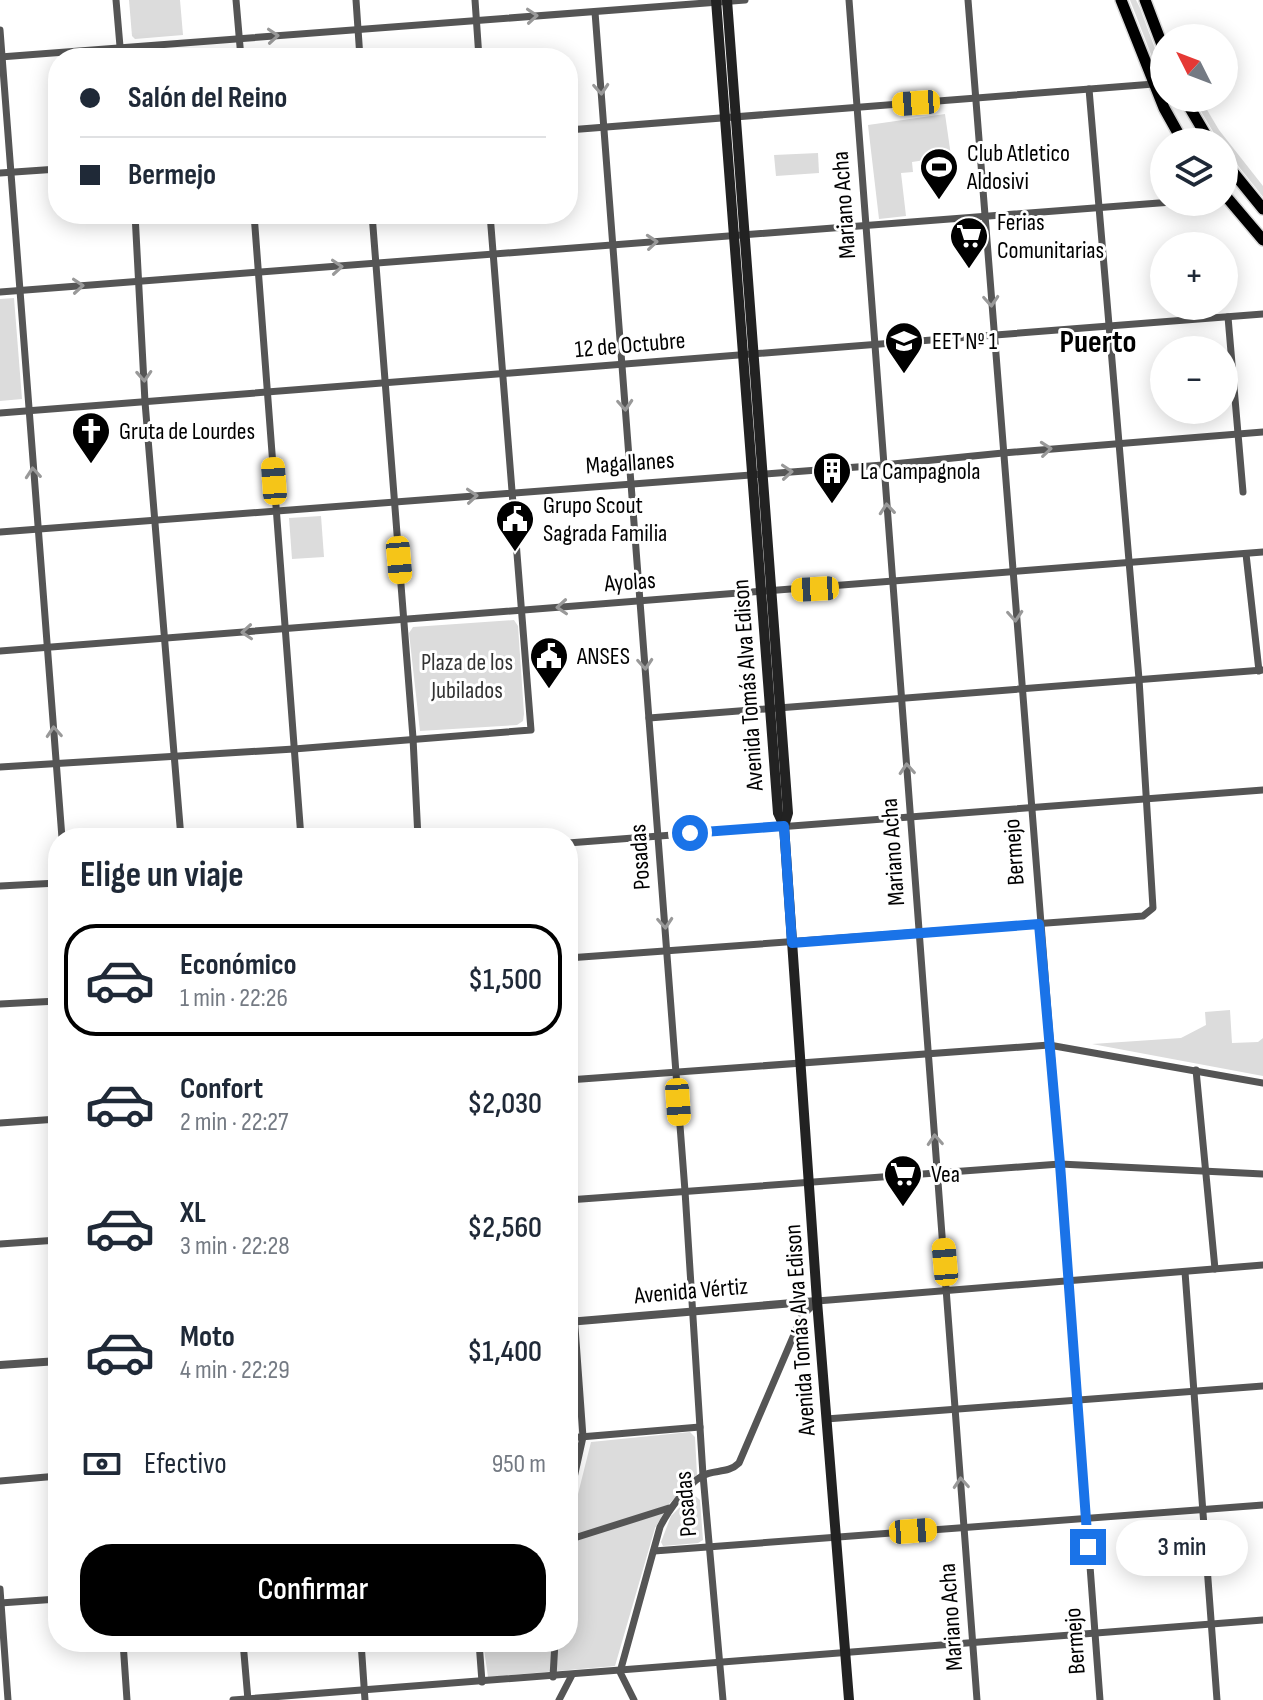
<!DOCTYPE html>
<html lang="es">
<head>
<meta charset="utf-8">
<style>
	body { margin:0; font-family:"Sofia Sans Condensed",sans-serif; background:#f2f2f3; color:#1f2937; height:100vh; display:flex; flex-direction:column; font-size:30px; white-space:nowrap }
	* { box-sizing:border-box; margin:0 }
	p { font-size:26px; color:#747a83 }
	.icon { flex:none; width:44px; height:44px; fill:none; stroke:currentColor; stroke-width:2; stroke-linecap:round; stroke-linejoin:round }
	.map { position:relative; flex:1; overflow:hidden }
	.drawer { position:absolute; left:48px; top:828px; width:530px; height:824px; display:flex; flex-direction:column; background:#fff; border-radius:32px; box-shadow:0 4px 20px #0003 }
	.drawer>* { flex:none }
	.guide { position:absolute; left:48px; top:48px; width:530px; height:176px; border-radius:32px; box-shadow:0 4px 20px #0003; display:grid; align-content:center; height:176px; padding:0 32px; background:#fff }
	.needle { width:52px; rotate:312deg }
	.controls { position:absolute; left:1150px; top:24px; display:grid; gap:16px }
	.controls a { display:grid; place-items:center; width:88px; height:88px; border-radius:50%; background:#fff; box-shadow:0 4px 20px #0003; font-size:40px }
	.end { position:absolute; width:36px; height:36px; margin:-18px; border:10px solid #1a73e8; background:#fff; box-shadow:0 0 0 4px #fff }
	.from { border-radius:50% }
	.bubble { position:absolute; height:56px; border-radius:28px; background:#fff; box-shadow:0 4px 20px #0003; font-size:26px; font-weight:600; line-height:56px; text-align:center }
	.car { position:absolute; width:24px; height:48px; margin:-24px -12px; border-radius:10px; box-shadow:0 0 6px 2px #0007; background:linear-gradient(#f5c518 24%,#345 0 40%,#f5c518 0 76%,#345 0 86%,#f5c518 0) }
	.guide b { display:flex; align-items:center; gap:28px; height:76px; font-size:30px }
	.guide b+b { border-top:2px solid #e0e1e3 }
	.guide i { width:20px; height:20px; background:#1f2937 }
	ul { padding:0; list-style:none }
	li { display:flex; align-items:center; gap:24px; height:112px; margin:0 16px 12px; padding:0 16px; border:4px solid transparent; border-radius:32px }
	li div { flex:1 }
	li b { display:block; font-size:30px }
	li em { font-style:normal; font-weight:600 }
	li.active { border-color:#000 }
	li>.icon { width:72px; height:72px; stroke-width:1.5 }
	h2 { padding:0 32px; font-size:36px; line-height:96px }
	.pay { display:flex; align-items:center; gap:20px; height:88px; padding:0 32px; font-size:30px }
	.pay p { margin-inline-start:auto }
	.button { display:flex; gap:16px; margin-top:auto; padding:16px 32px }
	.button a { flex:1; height:92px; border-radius:32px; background:#000; color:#fff; font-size:32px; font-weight:600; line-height:92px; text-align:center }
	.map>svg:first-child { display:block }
	.green { fill:#dcdcdc }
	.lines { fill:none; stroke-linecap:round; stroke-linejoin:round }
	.primary-casing { stroke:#dbdbdb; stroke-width:14 }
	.minor { stroke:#555; stroke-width:7 }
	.tertiary { stroke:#555; stroke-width:8 }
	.secondary { stroke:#222; stroke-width:10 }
	.primary { stroke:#000; stroke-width:11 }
	.oneway { stroke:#999 }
	.route { stroke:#1a73e8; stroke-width:10 }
	.labels { text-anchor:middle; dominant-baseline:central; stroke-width:6; stroke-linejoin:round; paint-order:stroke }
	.poi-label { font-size:24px; fill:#000; stroke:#fff; text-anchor:start }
	.street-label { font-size:24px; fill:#000; stroke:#fff }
	.park-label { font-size:24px; fill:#333; stroke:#fff }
	.district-label { font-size:32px; font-weight:bold; fill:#000; stroke:#fff }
</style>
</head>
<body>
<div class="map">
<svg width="1263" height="1700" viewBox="0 0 1263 1700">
	<rect width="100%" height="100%" fill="#fff"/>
	<!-- green -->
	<g class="green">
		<path d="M129,0h51l3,35 -48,4 -3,-3z"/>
		<path d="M1130,0h6l4,8 24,65v15z"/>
		<path d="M1193,98h7l19,32 44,56v11l-39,-49v-6l-6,-2z"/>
		<path d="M945,114l6,42 -39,6 1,10 -12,1 5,43 -27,3 -11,-94z"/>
		<path d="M818,153l1,20 -43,3 -2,-21z"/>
		<path d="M14,298l8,101 -22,2v-102z"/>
		<path d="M321,516l3,41 -32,2 -3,-41z"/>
		<path d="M514,620l4,6 6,88 -1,7 -6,4 -97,6 -11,-98 4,-6z"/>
		<path d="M1230,1010l2,33 26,-1 5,-4v38l-171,-32 89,-6 25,-13 -1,-13z"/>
		<path d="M690,1432l5,5 2,38 -28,29 -14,24 -40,138 -127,11 -5,-35h85v-108l23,-92z"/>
		<path d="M693,1494l7,6 3,40 -5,3 -35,3 -2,-4 10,-26z"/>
	</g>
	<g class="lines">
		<!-- primary casing -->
		<g class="primary-casing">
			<g id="primary">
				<path d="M1121,0l43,108 19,34"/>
				<path d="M1145,0l19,50"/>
				<path d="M1184,98l26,44"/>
				<path d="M1224,161l39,48"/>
				<path d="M1224,194l39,46"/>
			</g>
		</g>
		<!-- minor -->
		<g class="minor">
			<path d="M116,0l5,58"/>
			<path d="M236,0l5,58"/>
			<path d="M356,0l4,58"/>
			<path d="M475,0l4,58"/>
			<path d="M849,0l128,1700"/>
			<path d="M968,0l92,1164 40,536"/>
			<path d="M595,12l90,1179 18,284 20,225"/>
			<path d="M0,30l62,808"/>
			<path d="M0,57l745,-57"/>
			<path d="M568,130l586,-46"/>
			<path d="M0,173l58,-4"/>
			<path d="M135,214l10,188 36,436"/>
			<path d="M254,214l47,624"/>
			<path d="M372,214l41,524 5,100"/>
			<path d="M0,292l1172,-90"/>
			<path d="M1228,317l15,175"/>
			<path d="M0,413l1263,-99"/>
			<path d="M0,532l883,-67 120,-12 260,-21"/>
			<path d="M1246,554l13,117"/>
			<path d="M0,651l1263,-99"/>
			<path d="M649,718l614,-48"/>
			<path d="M0,767l294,-18 237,-19 -41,-516"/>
			<path d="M568,843l695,-53"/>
			<path d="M0,886l58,-3"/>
			<path d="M568,958l575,-42 10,-8 -14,-229 -50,-590"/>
			<path d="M0,1004l58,-3"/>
			<path d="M1196,1070l19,199"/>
			<path d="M568,1080l481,-35 214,38"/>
			<path d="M0,1123l58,-4"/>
			<path d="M568,1200l492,-36 203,10"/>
			<path d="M568,1231l15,206 -15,68"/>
			<path d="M0,1244l58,-4"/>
			<path d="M1185,1272l32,428"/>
			<path d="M826,1419l437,-33"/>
			<path d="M568,1438l132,-11"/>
			<path d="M0,1481l58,-5"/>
			<path d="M568,1540l101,-32"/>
			<path d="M654,1551l609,-46"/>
			<path d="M0,1589l8,111"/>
			<path d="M0,1603l58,-4"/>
			<path d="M123,1642l4,58"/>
			<path d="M243,1642l5,58"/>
			<path d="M361,1642l4,58"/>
			<path d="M479,1642l3,40"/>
			<path d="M553,1677l2,-35"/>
			<path d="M233,1700l1030,-80"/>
			<path d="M559,1700l13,-25"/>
			<path d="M634,1700l-14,-28 40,-145c8,-16 27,-42 42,-51 12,-7 26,-2 37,-13l63,-147 15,-15 446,-36"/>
		</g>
		<!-- tertiary -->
		<g class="tertiary">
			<path d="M568,1322l249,-21"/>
			<path d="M0,1365l58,-4"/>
		</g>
		<!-- secondary -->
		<g class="secondary">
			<path d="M716,0l62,813 6,13 33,475 32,399"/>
			<path d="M727,0l61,813 -4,13"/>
		</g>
		<!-- primary -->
		<use href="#primary" class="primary"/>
	</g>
	<!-- one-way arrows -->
	<defs><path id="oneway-chevron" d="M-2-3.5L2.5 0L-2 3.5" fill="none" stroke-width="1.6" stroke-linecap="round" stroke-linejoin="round" transform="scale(2)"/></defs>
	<g class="oneway">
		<use href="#oneway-chevron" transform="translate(532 16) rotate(-4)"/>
		<use href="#oneway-chevron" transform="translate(273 36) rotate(-4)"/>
		<use href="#oneway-chevron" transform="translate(601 89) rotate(86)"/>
		<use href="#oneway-chevron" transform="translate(652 242) rotate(-5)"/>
		<use href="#oneway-chevron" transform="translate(337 267) rotate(-4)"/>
		<use href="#oneway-chevron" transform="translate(78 286) rotate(-4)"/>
		<use href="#oneway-chevron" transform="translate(991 301) rotate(86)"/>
		<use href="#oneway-chevron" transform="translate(144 376) rotate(87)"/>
		<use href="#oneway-chevron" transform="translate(625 405) rotate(86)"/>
		<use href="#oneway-chevron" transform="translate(1046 449) rotate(-5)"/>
		<use href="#oneway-chevron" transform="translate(787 472) rotate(-4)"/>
		<use href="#oneway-chevron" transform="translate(33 473) rotate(-95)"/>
		<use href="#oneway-chevron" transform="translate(472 496) rotate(-4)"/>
		<use href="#oneway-chevron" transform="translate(887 509) rotate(-95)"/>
		<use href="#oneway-chevron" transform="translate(562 607) rotate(176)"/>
		<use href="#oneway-chevron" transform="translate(1015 616) rotate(86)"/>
		<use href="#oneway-chevron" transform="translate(247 632) rotate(176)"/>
		<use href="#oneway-chevron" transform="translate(645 664) rotate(86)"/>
		<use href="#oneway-chevron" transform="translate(54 732) rotate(-94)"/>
		<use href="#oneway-chevron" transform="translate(907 769) rotate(-94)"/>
		<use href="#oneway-chevron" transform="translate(665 923) rotate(86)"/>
		<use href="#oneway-chevron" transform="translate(935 1140) rotate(-94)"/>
		<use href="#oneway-chevron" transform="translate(961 1483) rotate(-94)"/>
	</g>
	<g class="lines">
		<!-- route -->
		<path class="route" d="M690,833l94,-7 8,117 247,-19 21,240 28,383"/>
	</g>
	<!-- icons -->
	<defs>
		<g id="stadium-pin" transform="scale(2)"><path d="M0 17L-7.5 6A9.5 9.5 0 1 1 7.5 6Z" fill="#000" stroke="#fff"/><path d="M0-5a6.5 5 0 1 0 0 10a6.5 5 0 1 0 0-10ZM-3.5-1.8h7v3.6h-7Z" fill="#fff"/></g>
		<g id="supermarket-pin" transform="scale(2)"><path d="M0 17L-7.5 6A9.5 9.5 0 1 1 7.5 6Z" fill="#000" stroke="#fff"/><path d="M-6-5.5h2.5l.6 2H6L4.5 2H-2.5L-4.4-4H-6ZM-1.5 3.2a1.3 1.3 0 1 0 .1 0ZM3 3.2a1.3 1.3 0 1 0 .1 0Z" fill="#fff"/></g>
		<g id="school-pin" transform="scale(2)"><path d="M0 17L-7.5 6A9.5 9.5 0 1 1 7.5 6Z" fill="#000" stroke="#fff"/><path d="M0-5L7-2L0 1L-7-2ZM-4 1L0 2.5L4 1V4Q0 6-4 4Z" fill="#fff"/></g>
		<g id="church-pin" transform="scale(2)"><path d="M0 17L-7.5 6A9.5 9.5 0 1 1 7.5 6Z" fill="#000" stroke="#fff"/><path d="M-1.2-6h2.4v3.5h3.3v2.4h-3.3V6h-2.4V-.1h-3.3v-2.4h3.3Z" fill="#fff"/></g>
		<g id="building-pin" transform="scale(2)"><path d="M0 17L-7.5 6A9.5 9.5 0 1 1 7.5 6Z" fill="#000" stroke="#fff"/><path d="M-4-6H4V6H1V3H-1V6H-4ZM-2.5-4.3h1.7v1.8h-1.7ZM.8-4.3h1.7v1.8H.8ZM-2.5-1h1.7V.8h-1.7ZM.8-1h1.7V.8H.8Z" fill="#fff"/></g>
		<g id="civic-pin" transform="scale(2)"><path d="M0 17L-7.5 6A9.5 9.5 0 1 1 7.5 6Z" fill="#000" stroke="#fff"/><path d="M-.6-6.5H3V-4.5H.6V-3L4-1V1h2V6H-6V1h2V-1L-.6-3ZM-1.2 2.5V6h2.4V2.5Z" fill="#fff"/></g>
	</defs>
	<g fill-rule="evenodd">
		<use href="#stadium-pin" x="939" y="167"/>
		<use href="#supermarket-pin" x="969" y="236"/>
		<use href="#school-pin" x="904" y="341"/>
		<use href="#church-pin" x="91" y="431"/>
		<use href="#building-pin" x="832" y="471"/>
		<use href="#civic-pin" x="515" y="519"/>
		<use href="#civic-pin" x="549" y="656"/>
		<use href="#supermarket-pin" x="903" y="1174"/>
	</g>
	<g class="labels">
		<!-- poi labels -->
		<g class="poi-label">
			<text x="967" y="153">Club Atletico<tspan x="967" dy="28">Aldosivi</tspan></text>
			<text x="997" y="222">Ferias<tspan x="997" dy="28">Comunitarias</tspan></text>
			<text x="932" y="341">EET Nº 1</text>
			<text x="119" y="431">Gruta de Lourdes</text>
			<text x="860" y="471">La Campagnola</text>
			<text x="543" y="505">Grupo Scout<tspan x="543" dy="28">Sagrada Familia</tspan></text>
			<text x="577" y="656">ANSES</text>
			<text x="931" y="1174">Vea</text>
		</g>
		<!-- street labels -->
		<g class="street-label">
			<text transform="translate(844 205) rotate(-94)">Mariano Acha</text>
			<text transform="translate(630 345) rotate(-5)">12 de Octubre</text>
			<text transform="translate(630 463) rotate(-4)">Magallanes</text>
			<text transform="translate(630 582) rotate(-4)">Ayolas</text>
			<text transform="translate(748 685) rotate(-94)">Avenida Tomás Alva Edison</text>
			<text transform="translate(893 852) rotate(-94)">Mariano Acha</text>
			<text transform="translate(1014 852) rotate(-94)">Bermejo</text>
			<text transform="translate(640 857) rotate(-94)">Posadas</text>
			<text transform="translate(691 1291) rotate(-5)">Avenida Vértiz</text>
			<text transform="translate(800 1330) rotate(-94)">Avenida Tomás Alva Edison</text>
			<text transform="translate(686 1504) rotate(-95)">Posadas</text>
			<text transform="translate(951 1617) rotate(-94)">Mariano Acha</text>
			<text transform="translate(1075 1641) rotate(-94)">Bermejo</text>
		</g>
		<!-- park labels -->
		<g class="park-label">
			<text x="467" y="662">Plaza de los<tspan x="467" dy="28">Jubilados</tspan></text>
		</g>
		<!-- district labels -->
		<g class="district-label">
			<text x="1098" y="342">Puerto</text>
		</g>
	</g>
</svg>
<div class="controls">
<a><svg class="needle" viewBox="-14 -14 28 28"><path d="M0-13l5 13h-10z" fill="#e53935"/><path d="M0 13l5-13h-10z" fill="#747a83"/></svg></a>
<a><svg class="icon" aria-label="layers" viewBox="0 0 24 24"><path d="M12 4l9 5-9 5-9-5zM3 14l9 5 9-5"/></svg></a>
<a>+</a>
<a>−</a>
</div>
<i class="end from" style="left:690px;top:833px"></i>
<i class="end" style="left:1088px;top:1547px"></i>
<div class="bubble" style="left:1116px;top:1520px;width:132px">3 min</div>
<i class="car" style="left:916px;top:103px;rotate:266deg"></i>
<i class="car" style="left:274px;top:481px;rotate:356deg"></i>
<i class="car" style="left:399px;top:560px;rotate:175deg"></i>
<i class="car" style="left:815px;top:589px;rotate:267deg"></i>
<i class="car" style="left:678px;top:1102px;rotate:176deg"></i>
<i class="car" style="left:945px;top:1262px;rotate:355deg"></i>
<i class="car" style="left:913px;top:1531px;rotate:86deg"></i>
<div class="guide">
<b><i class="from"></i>Salón del Reino</b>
<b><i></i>Bermejo</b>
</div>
<section class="drawer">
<h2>Elige un viaje</h2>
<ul>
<li class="active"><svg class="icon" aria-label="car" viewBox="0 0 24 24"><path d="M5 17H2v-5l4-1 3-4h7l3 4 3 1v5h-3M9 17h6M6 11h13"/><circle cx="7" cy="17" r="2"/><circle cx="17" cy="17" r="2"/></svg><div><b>Económico</b><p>1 min · 22:26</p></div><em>$1,500</em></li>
<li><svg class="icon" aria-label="car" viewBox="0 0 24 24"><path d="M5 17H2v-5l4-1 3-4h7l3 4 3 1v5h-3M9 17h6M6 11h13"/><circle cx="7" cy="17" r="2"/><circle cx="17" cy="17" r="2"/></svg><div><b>Confort</b><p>2 min · 22:27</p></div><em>$2,030</em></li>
<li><svg class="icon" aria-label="car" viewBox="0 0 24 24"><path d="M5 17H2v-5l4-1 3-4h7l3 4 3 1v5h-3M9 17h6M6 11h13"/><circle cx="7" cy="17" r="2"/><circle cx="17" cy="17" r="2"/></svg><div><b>XL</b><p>3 min · 22:28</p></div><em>$2,560</em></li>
<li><svg class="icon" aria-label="car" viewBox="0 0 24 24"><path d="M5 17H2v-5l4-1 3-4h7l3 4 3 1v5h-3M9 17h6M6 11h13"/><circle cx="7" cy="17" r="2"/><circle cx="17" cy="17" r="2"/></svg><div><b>Moto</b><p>4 min · 22:29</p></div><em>$1,400</em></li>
</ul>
<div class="pay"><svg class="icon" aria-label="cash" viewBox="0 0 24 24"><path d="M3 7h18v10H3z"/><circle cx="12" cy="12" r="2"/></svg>Efectivo<p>950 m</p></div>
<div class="button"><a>Confirmar</a></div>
</section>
</div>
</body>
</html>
